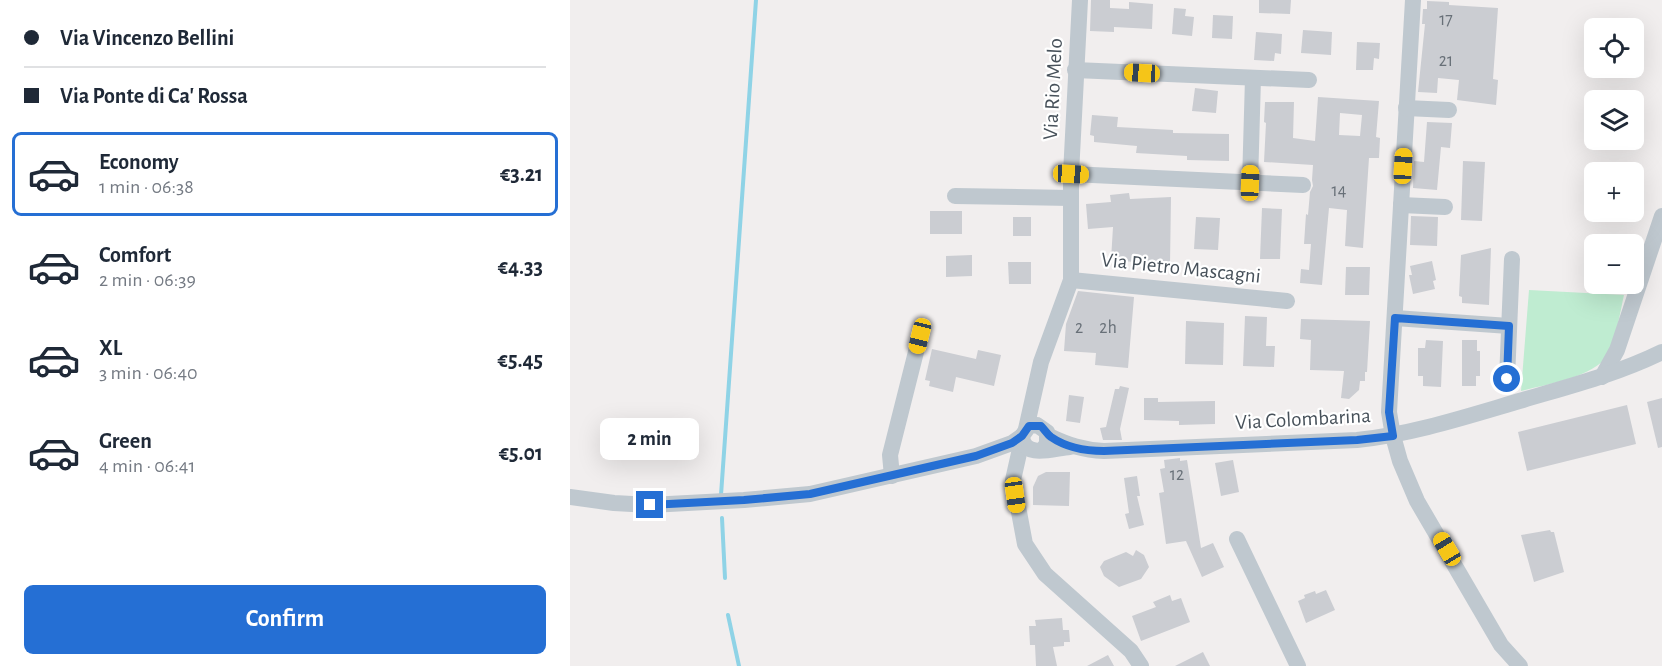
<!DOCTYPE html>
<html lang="en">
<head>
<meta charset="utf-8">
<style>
	body { margin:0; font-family:"Alegreya Sans",sans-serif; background:#f2f2f3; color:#1f2937; height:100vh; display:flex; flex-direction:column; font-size:22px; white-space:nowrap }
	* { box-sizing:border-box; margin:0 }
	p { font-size:20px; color:#747a83 }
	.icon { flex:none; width:33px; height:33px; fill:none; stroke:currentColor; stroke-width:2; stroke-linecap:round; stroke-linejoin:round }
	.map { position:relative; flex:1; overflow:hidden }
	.drawer { display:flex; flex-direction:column; background:#fff; width:570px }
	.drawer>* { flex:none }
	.banner { display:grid; align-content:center; height:132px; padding:0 24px; background:#fff }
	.tools { position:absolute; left:1014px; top:18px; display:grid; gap:12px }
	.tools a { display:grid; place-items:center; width:60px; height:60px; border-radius:9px; background:#fff; box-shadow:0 6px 24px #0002; font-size:30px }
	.end { position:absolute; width:27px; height:27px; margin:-14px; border:8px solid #256fd4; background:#fff; box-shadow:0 0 0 3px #fff }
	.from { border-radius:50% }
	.bubble { position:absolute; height:42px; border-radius:9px; background:#fff; box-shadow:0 6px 24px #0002; font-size:20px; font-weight:600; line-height:42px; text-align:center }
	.car { position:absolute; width:18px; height:36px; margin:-18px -9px; border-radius:8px; box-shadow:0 0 4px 2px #0007; background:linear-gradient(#f5c518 24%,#345 0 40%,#f5c518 0 76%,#345 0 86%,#f5c518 0) }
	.banner b { display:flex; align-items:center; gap:21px; height:57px; font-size:22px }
	.banner b+b { border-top:2px solid #e0e1e3 }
	.banner i { width:15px; height:15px; background:#1f2937 }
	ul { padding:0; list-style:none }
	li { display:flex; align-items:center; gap:18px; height:84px; margin:0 12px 9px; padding:0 12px; border:3px solid transparent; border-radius:9px }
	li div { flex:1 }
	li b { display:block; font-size:22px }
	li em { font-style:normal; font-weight:600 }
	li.active { border-color:#256fd4 }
	li>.icon { width:54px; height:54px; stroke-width:1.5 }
	.button { display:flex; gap:12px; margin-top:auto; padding:12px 24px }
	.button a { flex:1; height:69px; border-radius:9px; background:#256fd4; color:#fff; font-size:24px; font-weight:600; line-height:69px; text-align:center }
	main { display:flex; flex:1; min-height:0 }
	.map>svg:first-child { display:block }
	.green { fill:#bfecd1 }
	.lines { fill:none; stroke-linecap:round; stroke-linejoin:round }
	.stream { stroke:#8fd3e6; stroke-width:4 }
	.building { fill:#cbcdd2; fill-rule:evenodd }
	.minor { stroke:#bfc8cf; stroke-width:16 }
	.route { stroke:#256fd4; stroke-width:8 }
	.labels { text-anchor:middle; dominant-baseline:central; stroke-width:4.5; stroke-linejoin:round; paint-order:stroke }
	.number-label { font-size:18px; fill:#687078 }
	.street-label { font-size:21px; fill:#47515a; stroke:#fff }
</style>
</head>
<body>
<main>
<section class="drawer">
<div class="banner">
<b><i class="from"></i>Via Vincenzo Bellini</b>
<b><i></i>Via Ponte di Ca' Rossa</b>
</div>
<ul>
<li class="active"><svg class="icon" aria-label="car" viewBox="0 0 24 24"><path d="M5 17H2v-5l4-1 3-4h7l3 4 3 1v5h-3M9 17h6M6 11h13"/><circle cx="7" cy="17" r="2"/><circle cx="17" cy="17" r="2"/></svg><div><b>Economy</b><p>1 min · 06:38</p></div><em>€3.21</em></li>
<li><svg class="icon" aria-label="car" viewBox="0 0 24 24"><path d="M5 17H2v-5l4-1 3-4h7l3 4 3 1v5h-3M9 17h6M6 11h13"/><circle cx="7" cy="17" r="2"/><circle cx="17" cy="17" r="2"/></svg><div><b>Comfort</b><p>2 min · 06:39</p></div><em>€4.33</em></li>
<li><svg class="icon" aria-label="car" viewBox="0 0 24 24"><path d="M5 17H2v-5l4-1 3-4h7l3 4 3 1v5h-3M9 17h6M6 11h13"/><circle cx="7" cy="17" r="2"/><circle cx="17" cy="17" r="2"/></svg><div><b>XL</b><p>3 min · 06:40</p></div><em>€5.45</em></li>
<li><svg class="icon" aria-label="car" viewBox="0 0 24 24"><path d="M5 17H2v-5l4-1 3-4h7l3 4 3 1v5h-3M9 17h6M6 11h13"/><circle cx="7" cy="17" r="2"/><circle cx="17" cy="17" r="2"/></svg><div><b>Green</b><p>4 min · 06:41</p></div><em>€5.01</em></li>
</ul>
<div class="button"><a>Confirm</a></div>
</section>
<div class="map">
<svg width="1092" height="666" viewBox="0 0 1092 666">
	<rect width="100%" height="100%" fill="#f1eeee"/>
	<!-- green -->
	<path class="green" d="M959,290l95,5c-4,18 -7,37 -13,54 -10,28 -65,35 -90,42z"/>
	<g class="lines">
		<!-- stream -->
		<g class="stream">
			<path d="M151,495l35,-495"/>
			<path d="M152,518l3,60"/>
			<path d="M158,615l11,51"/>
		</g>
	</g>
	<!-- building -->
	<g class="building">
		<path d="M521,0h19v8l19,1v-7l24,2 -1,25 -38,-2v5l-24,-1z"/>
		<path d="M689,0h32l-1,14 -31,-1z"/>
		<path d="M857,1l22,1v3l49,3 -5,71 5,1 -2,25 -39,-5 2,-20 -21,-2 -1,15 -19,-1 7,-68h-3l1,-15h4z"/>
		<path d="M604,8l12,1 -1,7 9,1 -2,19 -20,-2z"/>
		<path d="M643,15l20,1 -1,23 -20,-1z"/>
		<path d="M733,30l29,2 -1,23 -30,-2z"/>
		<path d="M686,32l26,2 -1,20 -6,-1 -1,8 -20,-1z"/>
		<path d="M787,42l23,1 -1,16 -5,-1 -1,12h-17z"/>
		<path d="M625,88l23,3 -2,22 -24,-2z"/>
		<path d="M748,97l61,4 -3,36 4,1 -1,20h-10l-6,90 -18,-2 2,-36 -18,-2 -7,77 -22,-2 1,-14 8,1 2,-26h-7l2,-30 2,1 2,-23 3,-6 -1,-6 1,-15 -49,-3 2,-39 -2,-1 1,-20h29l-1,36 22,3zM770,113l22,2 -2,21 -21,-1z"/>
		<path d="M522,115l26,2 -1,10 56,3v3l56,1v27l-42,-1v-4l-51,-3 1,-7 -43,-4v-6l-4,-1z"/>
		<path d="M857,122l25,1 -2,25 -9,-1 -4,43 -24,-2 1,-27 10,1z"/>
		<path d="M893,161l22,1 -3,59 -21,-1z"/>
		<path d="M559,193l1,6 41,-2 -1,68 -59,-5 2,-33 -25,2 -2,-25 25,-2 -1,-7z"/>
		<path d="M692,208l20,1 -2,50h-20z"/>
		<rect x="360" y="211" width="32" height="23"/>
		<path d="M841,216l27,1 -1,29 -27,-1z"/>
		<rect x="443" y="217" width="18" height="19"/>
		<path d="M626,217l24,1 -2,32 -24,-1z"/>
		<path d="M921,248l-2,57 -27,-2v-6l-3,-1 2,-41z"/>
		<path d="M402,255v21l-26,1v-21z"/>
		<path d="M862,261l4,19 -3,1 2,8 -22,5 -4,-19h3l-2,-9z"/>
		<path d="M438,262h23v22h-22z"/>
		<path d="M776,267h24l-1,28h-24z"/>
		<path d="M508,291l56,6 -6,71 -33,-3 1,-12 -32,-2 2,-27z"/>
		<path d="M675,316l22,1 -1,29h9l-1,21 -31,-1z"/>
		<path d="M731,319l69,2 -3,51h-2v9h-5l-1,9 -10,9 -8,-1 3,-27 -34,-1 1,-30 -11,-1z"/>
		<path d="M616,321l38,2 -1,42 -38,-1z"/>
		<path d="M856,340l17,1 -2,46 -18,-1v-10h-5v-28h7z"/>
		<path d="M892,340h15v11h3v25h-4v10h-14z"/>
		<path d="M362,349l44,10 2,-9 23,5 -7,31 -38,-9 -3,15 -24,-6 1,-5 -5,-1z"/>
		<path d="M550,386l9,2 -9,41 2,11h-19l-3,-12 6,-1 9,-38h4z"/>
		<path d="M499,395l15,2 -4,26 -14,-2z"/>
		<path d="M574,398h14v4l57,-1v23l-36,1v-4l-35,-1z"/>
		<path d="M1092,398v49l-4,1 -11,-46z"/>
		<path d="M1057,405l9,39 -109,27 -9,-39z"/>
		<path d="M610,458v3l7,-1 14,88 12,-5 11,24 -22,10 -16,-36 -20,3 -7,-51 5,-1 -4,-23 5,-1 -1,-8z"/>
		<path d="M663,460l6,32 -18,4 -6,-33z"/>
		<path d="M476,472h24l-1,34 -36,-1v-18l5,-11z"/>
		<path d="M567,476l3,20h-3l7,29 -15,4 -4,-15 4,-1 -5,-35z"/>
		<path d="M980,530l1,2h3l10,40 -30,10 -13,-47z"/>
		<path d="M566,550l8,5 5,12 -8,12 -22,8 -15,-11 -4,-9 4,-6 22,-9 7,4z"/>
		<path d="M756,590l9,20 -29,13 -8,-22 7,-3 -1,-3 11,-4 1,3z"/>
		<path d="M600,595l2,6 9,-3 9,24 -49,19 -9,-25 24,-9 -3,-5z"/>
		<path d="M492,618l1,12h6l1,12h-6v4l-11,1 4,19h-21l-1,-21h-5l-1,-19h7l-1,-6z"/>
		<path d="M633,652l7,14h-35z"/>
		<path d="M538,655l6,11h-27z"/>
	</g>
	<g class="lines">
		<!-- minor -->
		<g class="minor">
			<path d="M843,0l-24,412 4,24 7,25 17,40 84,144 19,21"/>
			<path d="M505,70l234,10"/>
			<path d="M836,108l43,2"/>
			<path d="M501,174l232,11"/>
			<path d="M680,183l3,-105"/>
			<path d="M385,196l116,2"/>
			<path d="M831,205l44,2"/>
			<path d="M501,280l216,21"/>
			<path d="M825,318l114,8"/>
			<path d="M1032,377l15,-27 45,-134"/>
			<path d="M937,379l5,-120"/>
			<path d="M456,429l15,-67 30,-82v-106l9,-174"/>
			<path d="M479,436c19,9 34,14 55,15l253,-11c57,-6 111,-24 166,-40 47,-14 94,-26 139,-48"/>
			<path d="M452,440l-9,40 12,64 20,30 86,77 10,15"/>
			<path d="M472,450l5,-6v-12l-10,-7 -8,1 -7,10c2,24 32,12 48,11"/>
			<path d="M322,476l-2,-21 30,-119"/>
			<path d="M0,497l44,6 36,2 94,-5 66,-6 166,-38 36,-13 10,-7"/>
			<path d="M667,539l61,127"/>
		</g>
	</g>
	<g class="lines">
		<!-- route -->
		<path class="route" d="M80,505l94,-5 66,-6 166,-38 36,-13 10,-7 7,-10h12c4,4 6,8 10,11 16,11 34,14 53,14l253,-11 36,-4 -4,-24 6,-94 114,8 -2,53"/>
	</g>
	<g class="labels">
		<!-- number labels -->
		<g class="number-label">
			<text x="876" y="20">17</text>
			<text x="876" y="61">21</text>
			<text x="769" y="191">14</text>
			<text x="509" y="328">2</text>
			<text x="538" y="328">2h</text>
			<text x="607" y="475">12</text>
		</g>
		<!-- street labels -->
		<g class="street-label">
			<text transform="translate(483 89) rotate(-87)">Via Rio Melo</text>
			<text transform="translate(611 268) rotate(6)">Via Pietro Mascagni</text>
			<text transform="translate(733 419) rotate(-3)">Via Colombarina</text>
		</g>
	</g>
</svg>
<div class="tools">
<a><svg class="icon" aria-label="locate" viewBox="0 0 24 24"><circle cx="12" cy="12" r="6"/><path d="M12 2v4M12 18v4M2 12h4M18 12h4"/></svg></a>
<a><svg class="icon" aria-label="layers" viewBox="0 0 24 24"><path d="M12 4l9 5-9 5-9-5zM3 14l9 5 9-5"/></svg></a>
<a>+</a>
<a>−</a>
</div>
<i class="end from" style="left:937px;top:379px"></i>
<i class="end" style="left:80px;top:505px"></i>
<div class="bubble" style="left:30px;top:418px;width:99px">2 min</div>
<i class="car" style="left:572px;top:73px;rotate:273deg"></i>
<i class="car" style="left:833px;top:166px;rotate:3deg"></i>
<i class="car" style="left:501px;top:174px;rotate:93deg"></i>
<i class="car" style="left:680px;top:183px;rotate:2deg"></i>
<i class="car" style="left:350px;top:336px;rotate:194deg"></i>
<i class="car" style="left:445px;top:495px;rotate:172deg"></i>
<i class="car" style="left:877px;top:549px;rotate:329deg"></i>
</div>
</main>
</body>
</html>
